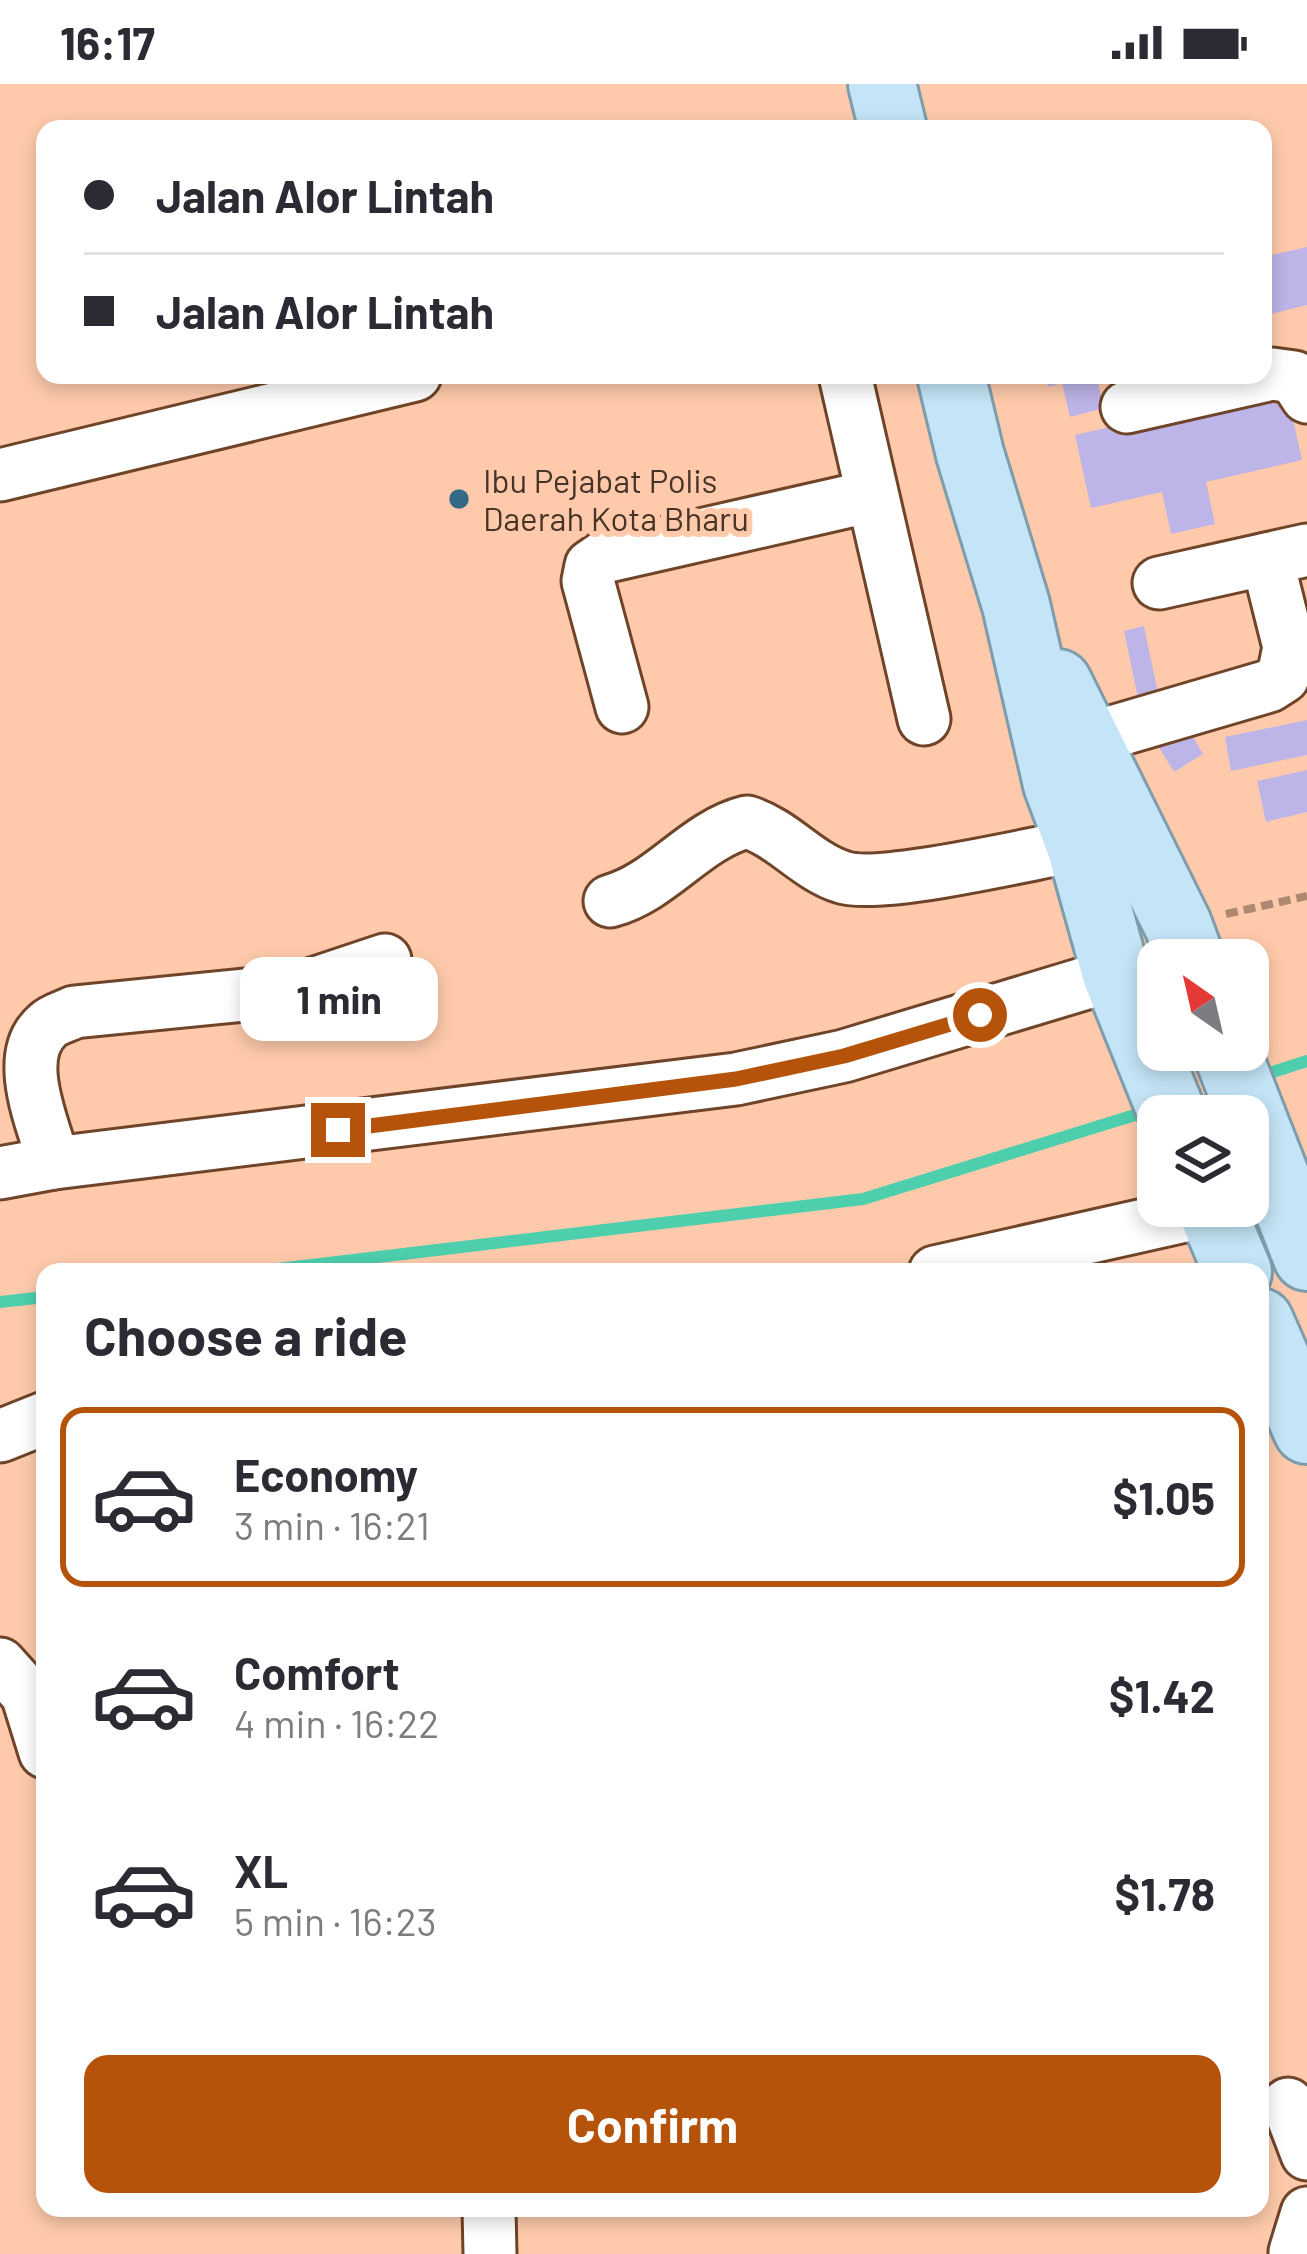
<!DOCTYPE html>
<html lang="en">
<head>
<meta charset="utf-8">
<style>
	body { margin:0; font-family:Barlow,sans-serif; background:#f7f7f7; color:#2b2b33; height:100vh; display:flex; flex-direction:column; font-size:45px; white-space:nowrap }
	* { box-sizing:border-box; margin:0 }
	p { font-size:39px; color:#7c7c81 }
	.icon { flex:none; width:66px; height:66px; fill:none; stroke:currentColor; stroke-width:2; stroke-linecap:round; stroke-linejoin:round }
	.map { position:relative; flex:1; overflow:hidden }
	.panel { position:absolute; left:36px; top:1179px; width:1233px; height:954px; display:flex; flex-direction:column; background:#fff; border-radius:24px; box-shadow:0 6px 18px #0003 }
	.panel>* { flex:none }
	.guide { position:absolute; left:36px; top:36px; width:1236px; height:264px; border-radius:24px; box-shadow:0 6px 18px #0003; display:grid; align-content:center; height:264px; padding:0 48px; background:#fff }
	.needle { width:78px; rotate:326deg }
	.buttons { position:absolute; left:1137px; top:855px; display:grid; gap:24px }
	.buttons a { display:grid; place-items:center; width:132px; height:132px; border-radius:24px; background:#fff; box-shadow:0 6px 18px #0003; font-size:60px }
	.end { position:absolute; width:54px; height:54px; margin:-27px; border:15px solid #b45309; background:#fff; box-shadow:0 0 0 6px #fff }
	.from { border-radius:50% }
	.bubble { position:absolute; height:84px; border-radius:24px; background:#fff; box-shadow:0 6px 18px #0003; font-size:39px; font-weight:700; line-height:84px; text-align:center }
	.guide b { display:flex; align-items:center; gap:42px; height:114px; font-size:45px }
	.guide b+b { border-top:3px solid #e1e1e2 }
	.guide i { width:30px; height:30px; background:#2b2b33 }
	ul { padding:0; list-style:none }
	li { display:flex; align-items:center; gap:36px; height:180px; margin:0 24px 18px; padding:0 24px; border:6px solid transparent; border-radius:24px }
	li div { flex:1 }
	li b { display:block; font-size:45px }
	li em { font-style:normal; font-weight:700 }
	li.current { border-color:#b45309 }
	li>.icon { width:108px; height:108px; stroke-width:1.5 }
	h2 { padding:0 48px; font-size:54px; line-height:144px }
	.button { display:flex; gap:24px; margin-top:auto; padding:24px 48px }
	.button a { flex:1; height:138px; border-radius:24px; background:#b45309; color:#fff; font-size:48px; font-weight:700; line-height:138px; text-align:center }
	.status { display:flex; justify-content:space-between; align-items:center; height:84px; padding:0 60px; background:#fff; direction:ltr }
	.status svg { height:33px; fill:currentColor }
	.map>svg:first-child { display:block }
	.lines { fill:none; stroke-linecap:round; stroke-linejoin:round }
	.stream { stroke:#4dcfad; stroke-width:12 }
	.building { fill:#bdb4e7 }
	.minor-casing { stroke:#6f4428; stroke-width:57 }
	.major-casing { stroke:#7f9cab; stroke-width:72 }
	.path { stroke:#af8871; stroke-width:8; stroke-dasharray:12 6; stroke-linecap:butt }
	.minor { stroke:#fff; stroke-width:51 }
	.major { stroke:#c4e5f7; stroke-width:66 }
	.route { stroke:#b45309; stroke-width:15 }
	.poi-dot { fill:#346a85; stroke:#fecaab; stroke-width:4.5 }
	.labels { text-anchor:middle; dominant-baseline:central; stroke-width:12; stroke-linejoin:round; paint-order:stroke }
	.poi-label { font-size:33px; fill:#483327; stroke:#fecaab; text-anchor:start }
</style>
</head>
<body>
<div class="status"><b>16:17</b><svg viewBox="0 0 49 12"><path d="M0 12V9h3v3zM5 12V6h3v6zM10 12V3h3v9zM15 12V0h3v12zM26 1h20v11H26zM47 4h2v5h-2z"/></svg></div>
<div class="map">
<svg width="1307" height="2170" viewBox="0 0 1307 2170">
	<rect width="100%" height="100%" fill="#fecaab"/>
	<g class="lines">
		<!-- stream -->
		<g class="stream">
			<path d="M1257,993l50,-16"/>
			<path d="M253,1188l610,-73 288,-89"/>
			<path d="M0,1218l45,-5"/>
		</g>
	</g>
	<!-- building -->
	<g class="building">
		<path d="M1307,163v58l-44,11v-59z"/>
		<path d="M1045,291h51l8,33 -34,9 -8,-34 -14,4z"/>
		<path d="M1116,291h40l-36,15z"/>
		<path d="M1286,303l16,73 -96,22 9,42 -44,10 -9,-42 -71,16 -16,-73z"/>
		<path d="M1144,542l14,67 -20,5 -14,-67z"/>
		<path d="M1307,636v35l-76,16 -6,-34z"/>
		<path d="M1187,642l16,28 -29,18 -17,-28z"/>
		<path d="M1307,686v42l-41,10 -9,-41z"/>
	</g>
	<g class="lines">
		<!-- minor casing -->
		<g class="minor-casing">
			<g id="minor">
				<path d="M845,291l79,344"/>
				<path d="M1127,323l145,-33 22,3 13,20"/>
				<path d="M0,391l415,-100"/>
				<path d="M1159,499l148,-33"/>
				<path d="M622,623l-34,-126 3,-15 13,-9 268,-61"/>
				<path d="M1088,655l181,-53 14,-9 6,-30 -22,-88"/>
				<path d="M610,817c52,-14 85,-66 137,-79 36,11 60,44 95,55 38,13 190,-24 238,-32"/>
				<path d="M54,1079c-10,-37 -43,-107 -6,-138 6,-6 19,-9 26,-13l221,-22 90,-30"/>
				<path d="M0,1089l54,-10 682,-84 108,-23 272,-82"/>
				<path d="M935,1188l276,-62"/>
				<path d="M0,1352l45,-18"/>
				<path d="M0,1580l27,30 18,58"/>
				<path d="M1288,2020l19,50"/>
				<path d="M489,2124l1,46"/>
				<path d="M1307,2129l-12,39 12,-1"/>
			</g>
		</g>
		<!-- major casing -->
		<g class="major-casing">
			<g id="major">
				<path d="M882,0l11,45"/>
				<path d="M951,291l19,79 46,151 41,179 23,61 36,129 57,142"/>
				<path d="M1058,599l120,242 13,35"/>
				<path d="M1226,966l81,207"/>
				<path d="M1210,1122l28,66"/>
				<path d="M1260,1238l47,108"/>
			</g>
		</g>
		<!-- path -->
		<path class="path" d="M1226,830l81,-18"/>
		<!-- minor -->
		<use href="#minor" class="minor"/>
		<!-- major -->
		<use href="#major" class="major"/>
	</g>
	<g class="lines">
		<!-- route -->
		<path class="route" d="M338,1046l398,-51 108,-23 136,-41"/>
	</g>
	<!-- markers -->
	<circle class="poi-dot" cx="459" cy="415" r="12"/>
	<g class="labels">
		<!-- poi labels -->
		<g class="poi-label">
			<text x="483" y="396">Ibu Pejabat Polis<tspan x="483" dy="38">Daerah Kota Bharu</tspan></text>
		</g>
	</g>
</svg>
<div class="buttons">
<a><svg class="needle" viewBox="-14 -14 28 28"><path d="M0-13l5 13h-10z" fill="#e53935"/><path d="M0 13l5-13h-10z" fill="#7c7c81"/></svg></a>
<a><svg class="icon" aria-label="layers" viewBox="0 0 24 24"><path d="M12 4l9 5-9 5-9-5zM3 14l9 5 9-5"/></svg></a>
</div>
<i class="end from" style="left:980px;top:931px"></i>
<i class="end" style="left:338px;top:1046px"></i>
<div class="bubble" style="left:240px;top:873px;width:198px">1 min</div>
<div class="guide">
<b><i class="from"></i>Jalan Alor Lintah</b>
<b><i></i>Jalan Alor Lintah</b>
</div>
<section class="panel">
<h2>Choose a ride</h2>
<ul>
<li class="current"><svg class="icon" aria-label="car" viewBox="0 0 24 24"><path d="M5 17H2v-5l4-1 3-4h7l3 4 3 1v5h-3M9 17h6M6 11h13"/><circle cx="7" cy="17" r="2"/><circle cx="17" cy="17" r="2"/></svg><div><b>Economy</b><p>3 min · 16:21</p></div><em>$1.05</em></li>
<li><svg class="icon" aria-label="car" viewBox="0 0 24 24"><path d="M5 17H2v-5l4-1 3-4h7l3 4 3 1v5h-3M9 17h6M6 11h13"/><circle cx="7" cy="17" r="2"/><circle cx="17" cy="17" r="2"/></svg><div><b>Comfort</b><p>4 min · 16:22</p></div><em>$1.42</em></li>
<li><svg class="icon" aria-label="car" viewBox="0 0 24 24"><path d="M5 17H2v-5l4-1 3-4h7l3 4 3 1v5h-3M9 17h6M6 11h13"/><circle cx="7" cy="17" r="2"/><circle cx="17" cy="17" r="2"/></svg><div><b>XL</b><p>5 min · 16:23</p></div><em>$1.78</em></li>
</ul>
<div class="button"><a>Confirm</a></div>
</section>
</div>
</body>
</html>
